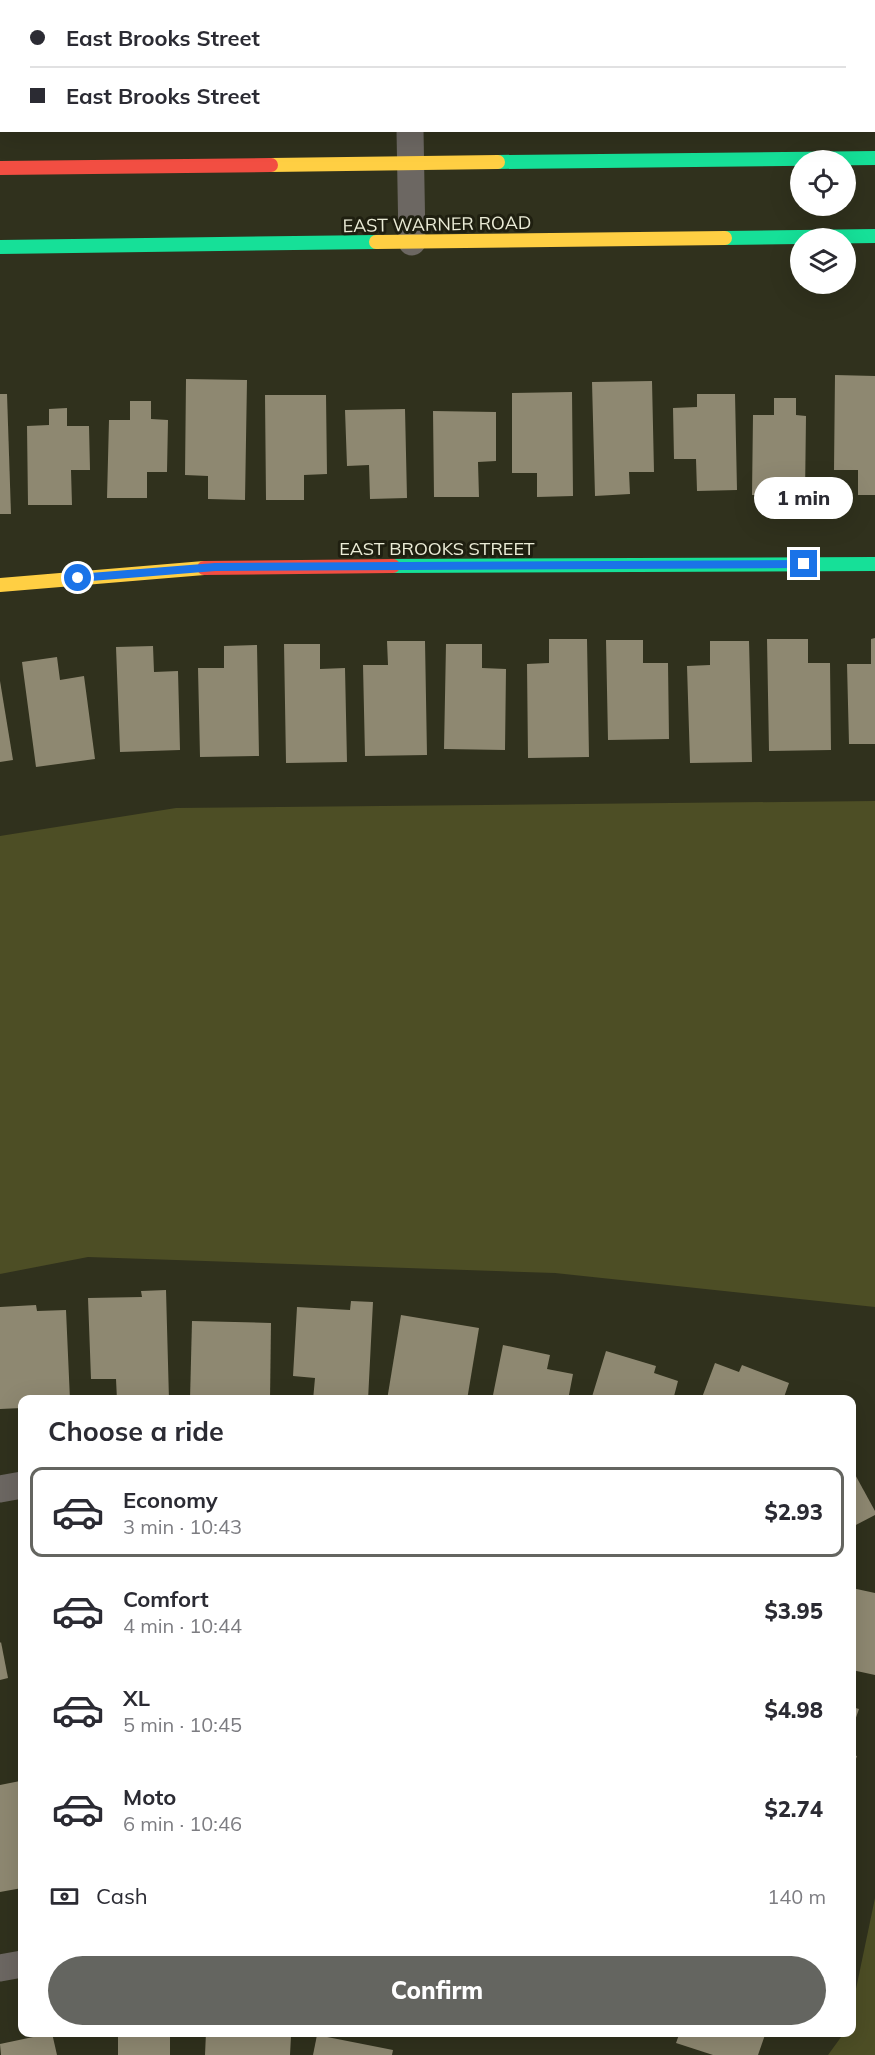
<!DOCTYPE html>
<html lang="en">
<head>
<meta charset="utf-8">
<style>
	body { margin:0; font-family:Mulish,sans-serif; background:#f7f7f7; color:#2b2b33; height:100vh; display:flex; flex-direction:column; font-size:22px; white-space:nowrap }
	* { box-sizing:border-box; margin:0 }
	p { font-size:20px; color:#7c7c81 }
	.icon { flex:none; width:33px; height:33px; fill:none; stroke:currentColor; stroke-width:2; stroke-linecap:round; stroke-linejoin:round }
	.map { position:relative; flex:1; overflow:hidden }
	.drawer { position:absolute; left:18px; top:1395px; width:838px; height:642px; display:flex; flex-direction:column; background:#fff; border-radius:12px; box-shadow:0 6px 24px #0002 }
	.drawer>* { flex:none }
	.guide { position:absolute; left:0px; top:0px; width:876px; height:132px; box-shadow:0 6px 24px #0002; display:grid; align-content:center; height:132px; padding:0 30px; background:#fff }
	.fabs { position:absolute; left:790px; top:150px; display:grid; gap:12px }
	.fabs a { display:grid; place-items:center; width:66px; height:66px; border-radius:50%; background:#fff; box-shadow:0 6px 24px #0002; font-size:30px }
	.end { position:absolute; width:27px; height:27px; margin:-14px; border:8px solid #1a73e8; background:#fff; box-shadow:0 0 0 3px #fff }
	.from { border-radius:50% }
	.bubble { position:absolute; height:42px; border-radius:21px; background:#fff; box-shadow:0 6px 24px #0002; font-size:20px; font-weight:800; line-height:42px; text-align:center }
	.guide b { display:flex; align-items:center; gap:21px; height:57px; font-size:22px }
	.guide b+b { border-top:2px solid #e1e1e2 }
	.guide i { width:15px; height:15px; background:#2b2b33 }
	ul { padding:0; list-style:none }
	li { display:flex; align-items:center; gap:18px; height:90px; margin:0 12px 9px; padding:0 18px; border:3px solid transparent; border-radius:12px }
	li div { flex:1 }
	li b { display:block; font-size:22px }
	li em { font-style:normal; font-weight:800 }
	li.active { border-color:#646560 }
	li>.icon { width:54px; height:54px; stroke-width:1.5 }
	h2 { padding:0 30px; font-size:27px; line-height:72px }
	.pay { display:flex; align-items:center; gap:15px; height:66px; padding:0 30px; font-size:22px }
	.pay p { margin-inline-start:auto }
	.cta { display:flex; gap:12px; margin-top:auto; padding:12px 30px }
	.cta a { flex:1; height:69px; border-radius:36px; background:#646560; color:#fff; font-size:24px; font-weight:800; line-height:69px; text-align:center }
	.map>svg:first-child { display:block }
	.green { fill:#4d4e25 }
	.building { fill:#8e8871 }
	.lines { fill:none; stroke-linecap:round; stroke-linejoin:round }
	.street { stroke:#6c6762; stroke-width:27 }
	.fast { stroke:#16e098; stroke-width:14 }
	.slow { stroke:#ffcf43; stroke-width:14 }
	.jam { stroke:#f24e42; stroke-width:14 }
	.route { stroke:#1a73e8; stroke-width:8 }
	.labels { text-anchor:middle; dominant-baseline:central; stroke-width:6; stroke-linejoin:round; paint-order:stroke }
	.street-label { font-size:18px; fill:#ebecd7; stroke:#1f1f10 }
</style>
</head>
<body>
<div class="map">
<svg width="875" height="2055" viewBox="0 0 875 2055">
	<rect width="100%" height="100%" fill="#30311d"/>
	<!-- green -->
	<g class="green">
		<path d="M875,801v506l-320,-34 -467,-16 -88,17v-438l176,-28z"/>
		<path d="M875,1898v157h-47l16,-22 8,-1v-24z"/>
	</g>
	<!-- building -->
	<g class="building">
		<path d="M835,375l40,1v119h-17v-25h-24z"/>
		<path d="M186,379l61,1 -2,120 -37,-1v-23l-23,-1z"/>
		<path d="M652,381l2,91h-25l1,22 -35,2 -3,-114z"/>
		<path d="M572,392l1,104 -36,1v-24h-25v-80z"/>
		<path d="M0,394h7l4,120h-11z"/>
		<path d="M697,394h38l2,96 -40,1 -1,-32h-22l-1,-51 24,-1z"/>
		<path d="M265,395h61l1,79 -23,1v25h-38z"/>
		<path d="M774,398h22v17l10,1 -1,80 -53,-1 1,-80h21z"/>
		<path d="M130,401h21v18l17,1 -1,52h-20v26h-40l2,-78h21z"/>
		<path d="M67,408v18h22l1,44h-19l1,35h-44l-1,-79 22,-1v-16z"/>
		<path d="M405,409l2,89 -37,1 -1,-34 -22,1 -2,-56z"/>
		<path d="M433,411l63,1v49l-18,1 1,35h-45z"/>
		<path d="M875,638v106h-26l-2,-80h24v-25z"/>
		<path d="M549,639h38l2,118 -61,1 -1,-94 22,-1z"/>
		<path d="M767,639h41v24h22l1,87 -62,1z"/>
		<path d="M606,640h37v23h25l1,76 -61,1z"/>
		<path d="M387,641h38l2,114 -62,1 -2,-91h25z"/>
		<path d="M710,641h39l3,121 -62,1 -3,-97 23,-1z"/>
		<path d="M284,644h36v25l25,-1 2,94 -61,1z"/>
		<path d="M446,644h36v24l24,1 -1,81 -61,-1z"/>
		<path d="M257,645l2,111 -59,1 -2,-89h26v-22z"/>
		<path d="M153,646l1,26 24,-1 2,79 -60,2 -4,-105z"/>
		<path d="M57,657l3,23 24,-4 11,83 -59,8 -14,-105z"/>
		<path d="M0,681l13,79 -13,2z"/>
		<path d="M166,1290l3,110h-52l-1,-21h-25l-3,-81 54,-1 -1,-6z"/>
		<path d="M351,1301l22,1 -5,98h-55l2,-22 -22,-2 4,-69 53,3z"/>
		<path d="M36,1305l1,6 29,-1 4,90h-48v8l-22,1v-102z"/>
		<path d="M401,1315l78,13 -12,72h-80z"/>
		<path d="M192,1321l79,2 -1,77h-80z"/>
		<path d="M503,1345l47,10 -3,14 26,5 -5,26h-76z"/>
		<path d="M606,1351l50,15 -2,7 24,8 -5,19h-82z"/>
		<path d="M715,1363l24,9 3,-7 47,18 -6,17h-82z"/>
		<path d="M852,1469l23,42v4l-23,12z"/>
		<path d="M22,1561v50h-1l-3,-49z"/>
		<path d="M852,1588l23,5v82l-23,-5z"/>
		<path d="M1,1642l7,36 -8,2v-37z"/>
		<path d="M852,1707l7,2 -7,20z"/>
		<path d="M852,1755l5,1 -5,13z"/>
		<path d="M20,1781l2,13v94l-22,4v-107z"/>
		<rect x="118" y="2032" width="52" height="23"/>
		<path d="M206,2032h50v3l35,1 -1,19h-85z"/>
		<path d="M680,2032h86l-8,23h-45l-37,-12z"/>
		<path d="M52,2033l5,22h-56l-1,-11z"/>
		<path d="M317,2035l76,15 -1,5h-79z"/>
	</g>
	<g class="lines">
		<!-- street -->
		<g class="street">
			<path d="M406,0v2"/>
			<path d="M410,130l2,112"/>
			<path d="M0,1489l22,-4"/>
			<path d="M0,1968l22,-4"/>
		</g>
		<!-- fast -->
		<g class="fast">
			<path d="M498,162l377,-4"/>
			<path d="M725,238l150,-2"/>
			<path d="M0,247l376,-5"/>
			<path d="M393,566l482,-2"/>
		</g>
		<!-- slow -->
		<g class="slow">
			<path d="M271,165l227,-3"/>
			<path d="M376,242l349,-4"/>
			<path d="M0,585l204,-17"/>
		</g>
		<!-- jam -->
		<g class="jam">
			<path d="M0,168l271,-3"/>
			<path d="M204,568l189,-2"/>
		</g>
	</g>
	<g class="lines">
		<!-- route -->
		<path class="route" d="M78,578l137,-11 589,-3"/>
	</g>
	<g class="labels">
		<!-- street labels -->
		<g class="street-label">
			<text transform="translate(437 224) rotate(-1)">EAST WARNER ROAD</text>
			<text x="437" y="548">EAST BROOKS STREET</text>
		</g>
	</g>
</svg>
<div class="fabs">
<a><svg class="icon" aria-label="locate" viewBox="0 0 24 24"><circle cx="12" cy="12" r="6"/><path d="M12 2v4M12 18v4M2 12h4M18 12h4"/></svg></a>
<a><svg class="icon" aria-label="layers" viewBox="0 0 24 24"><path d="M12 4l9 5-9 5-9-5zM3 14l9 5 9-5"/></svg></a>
</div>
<i class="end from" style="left:78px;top:578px"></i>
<i class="end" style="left:804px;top:564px"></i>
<div class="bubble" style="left:754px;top:477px;width:99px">1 min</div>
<div class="guide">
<b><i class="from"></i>East Brooks Street</b>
<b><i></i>East Brooks Street</b>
</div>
<section class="drawer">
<h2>Choose a ride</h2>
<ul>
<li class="active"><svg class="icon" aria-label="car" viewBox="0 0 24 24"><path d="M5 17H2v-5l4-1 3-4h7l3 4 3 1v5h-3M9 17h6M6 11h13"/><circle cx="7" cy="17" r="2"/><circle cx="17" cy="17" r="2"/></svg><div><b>Economy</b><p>3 min · 10:43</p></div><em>$2.93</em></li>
<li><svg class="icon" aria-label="car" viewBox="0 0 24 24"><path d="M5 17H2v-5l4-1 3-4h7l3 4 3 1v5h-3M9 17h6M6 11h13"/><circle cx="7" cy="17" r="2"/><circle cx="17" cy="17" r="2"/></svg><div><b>Comfort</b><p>4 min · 10:44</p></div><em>$3.95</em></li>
<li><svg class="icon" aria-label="car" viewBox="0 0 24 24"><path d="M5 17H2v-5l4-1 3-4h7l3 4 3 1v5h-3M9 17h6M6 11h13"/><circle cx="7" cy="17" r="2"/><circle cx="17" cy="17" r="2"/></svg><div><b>XL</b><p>5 min · 10:45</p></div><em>$4.98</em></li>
<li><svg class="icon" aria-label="car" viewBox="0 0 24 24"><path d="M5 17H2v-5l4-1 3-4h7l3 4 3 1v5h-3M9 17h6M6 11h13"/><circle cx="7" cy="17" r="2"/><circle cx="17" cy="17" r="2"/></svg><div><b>Moto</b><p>6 min · 10:46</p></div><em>$2.74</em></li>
</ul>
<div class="pay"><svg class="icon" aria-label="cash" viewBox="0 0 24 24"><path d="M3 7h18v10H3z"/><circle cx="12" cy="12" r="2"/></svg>Cash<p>140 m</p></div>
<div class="cta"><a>Confirm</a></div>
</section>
</div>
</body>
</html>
